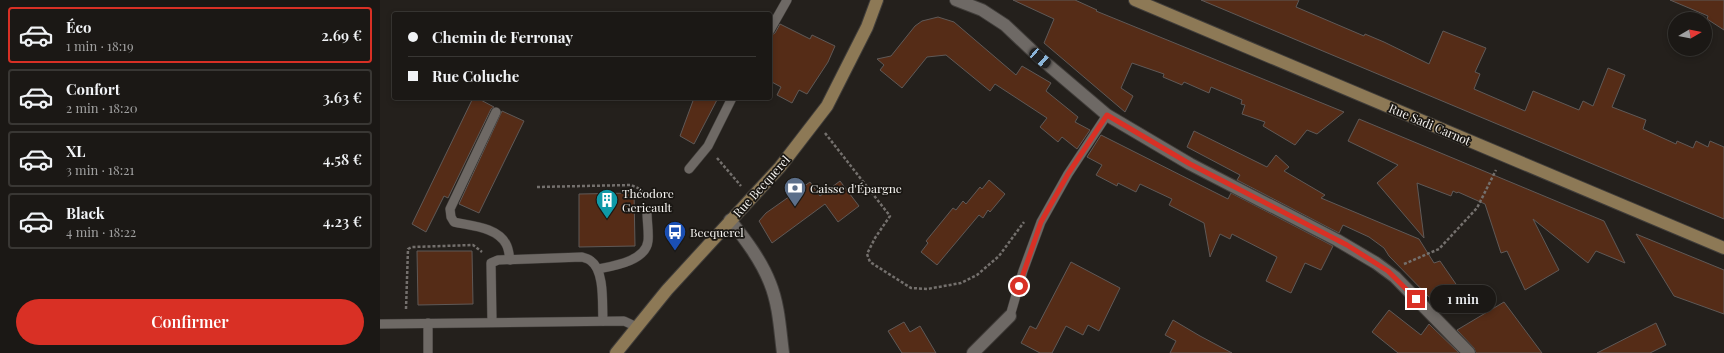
<!DOCTYPE html>
<html lang="fr">
<head>
<meta charset="utf-8">
<style>
	body { margin:0; font-family:"Playfair Display",serif; background:#282522; color:#f1f3f6; height:100vh; display:flex; flex-direction:column; font-size:15px; white-space:nowrap }
	* { box-sizing:border-box; margin:0 }
	p { font-size:13px; color:#a0a0a0 }
	.icon { flex:none; width:22px; height:22px; fill:none; stroke:currentColor; stroke-width:2; stroke-linecap:round; stroke-linejoin:round }
	.map { position:relative; flex:1; overflow:hidden }
	.panel { display:flex; flex-direction:column; background:#1b1815; width:380px }
	.panel>* { flex:none }
	.guide { position:absolute; left:12px; top:12px; width:380px; height:88px; border-radius:4px; box-shadow:0 2px 6px #0003,0 0 0 1px #393734; display:grid; align-content:center; height:88px; padding:0 16px; background:#1b1815 }
	.needle { width:26px; rotate:80deg }
	.controls { position:absolute; left:1288px; top:12px; display:grid; gap:8px }
	.controls a { display:grid; place-items:center; width:44px; height:44px; border-radius:50%; background:#1b1815; box-shadow:0 2px 6px #0003,0 0 0 1px #393734; font-size:20px }
	.end { position:absolute; width:18px; height:18px; margin:-9px; border:5px solid #d93025; background:#fff; box-shadow:0 0 0 2px #fff }
	.from { border-radius:50% }
	.bubble { position:absolute; height:28px; border-radius:14px; background:#1b1815; box-shadow:0 2px 6px #0003,0 0 0 1px #393734; font-size:13px; font-weight:600; line-height:28px; text-align:center }
	.car { position:absolute; width:12px; height:24px; margin:-12px -6px; border-radius:5px; box-shadow:0 0 3px 1px #0007; background:linear-gradient(#222 24%,#8ab4d8 0 40%,#222 0 76%,#8ab4d8 0 86%,#222 0) }
	.guide b { display:flex; align-items:center; gap:14px; height:38px; font-size:15px }
	.guide b+b { border-top:1px solid #393734 }
	.guide i { width:10px; height:10px; background:#f1f3f6 }
	ul { padding:7px 0 0; list-style:none }
	li { display:flex; align-items:center; gap:12px; height:56px; margin:0 8px 6px; padding:0 8px; border:2px solid #393734; border-radius:4px }
	li div { flex:1 }
	li b { display:block; font-size:15px }
	li em { font-style:normal; font-weight:600 }
	li.active { border-color:#d93025 }
	li>.icon { width:36px; height:36px; stroke-width:1.5 }
	.button { display:flex; gap:8px; margin-top:auto; padding:8px 16px }
	.button a { flex:1; height:46px; border-radius:24px; background:#d93025; color:#fff; font-size:16px; font-weight:600; line-height:46px; text-align:center }
	main { display:flex; flex:1; min-height:0 }
	.map>svg:first-child { display:block }
	.building { fill:#552c17; stroke:#5f5957 }
	.lines { fill:none; stroke-linecap:round; stroke-linejoin:round }
	.service-casing { stroke:#403d3a; stroke-width:10 }
	.minor-casing { stroke:#403d3a; stroke-width:14 }
	.secondary-casing { stroke:#403d3a; stroke-width:14 }
	.path { stroke:#74706d; stroke-width:2.5; stroke-dasharray:3 2; stroke-linecap:butt }
	.service { stroke:#6e6965; stroke-width:9 }
	.minor { stroke:#6e6965; stroke-width:12 }
	.secondary { stroke:#8d7956; stroke-width:12 }
	.route { stroke:#d93025; stroke-width:5 }
	.labels { text-anchor:middle; dominant-baseline:central; stroke-width:3.5; stroke-linejoin:round; paint-order:stroke }
	.street-label { font-size:12px; fill:#f5f3f0; stroke:#1a1713 }
	.poi-label { font-size:12px; fill:#f5f3f0; stroke:#1a1713; text-anchor:start }
</style>
</head>
<body>
<main>
<section class="panel">
<ul>
<li class="active"><svg class="icon" aria-label="car" viewBox="0 0 24 24"><path d="M5 17H2v-5l4-1 3-4h7l3 4 3 1v5h-3M9 17h6M6 11h13"/><circle cx="7" cy="17" r="2"/><circle cx="17" cy="17" r="2"/></svg><div><b>Éco</b><p>1 min · 18:19</p></div><em>2.69 €</em></li>
<li><svg class="icon" aria-label="car" viewBox="0 0 24 24"><path d="M5 17H2v-5l4-1 3-4h7l3 4 3 1v5h-3M9 17h6M6 11h13"/><circle cx="7" cy="17" r="2"/><circle cx="17" cy="17" r="2"/></svg><div><b>Confort</b><p>2 min · 18:20</p></div><em>3.63 €</em></li>
<li><svg class="icon" aria-label="car" viewBox="0 0 24 24"><path d="M5 17H2v-5l4-1 3-4h7l3 4 3 1v5h-3M9 17h6M6 11h13"/><circle cx="7" cy="17" r="2"/><circle cx="17" cy="17" r="2"/></svg><div><b>XL</b><p>3 min · 18:21</p></div><em>4.58 €</em></li>
<li><svg class="icon" aria-label="car" viewBox="0 0 24 24"><path d="M5 17H2v-5l4-1 3-4h7l3 4 3 1v5h-3M9 17h6M6 11h13"/><circle cx="7" cy="17" r="2"/><circle cx="17" cy="17" r="2"/></svg><div><b>Black</b><p>4 min · 18:22</p></div><em>4.23 €</em></li>
</ul>
<div class="button"><a>Confirmer</a></div>
</section>
<div class="map">
<svg width="1344" height="353" viewBox="0 0 1344 353">
	<rect width="100%" height="100%" fill="#24201c"/>
	<!-- building -->
	<g class="building">
		<path d="M633,0h62l22,10 -1,1 248,101 -27,22 -10,-4 -12,15 -32,-19 2,-4 -23,-8 3,-9 -4,-1 1,-4 -31,-13 -2,6 -25,-11 -2,3 -19,-8 1,-3 -32,-11 -11,25 12,8 -8,16 -81,-69 10,-24z"/>
		<path d="M821,0h98l-3,7 68,29 1,-2 19,8 45,22 14,-33 43,17 -11,24 5,2 -6,15 51,22 8,-20 46,19 4,-9 10,5 15,-38 17,7 -13,32 34,13 -3,9 33,15 1,-3 16,7 3,-7 12,6 2,-6 14,6v72z"/>
		<path d="M1290,0h54v30l-17,-11 1,-3z"/>
		<path d="M558,17l16,5 62,53 6,-9 29,17 -5,8 32,26 -3,5 15,8 -13,19 -15,-12 -4,5 -18,-15 7,-9 -52,-34 -5,7 -44,-36 -19,2 -25,31 -22,-18 4,-5 -7,-6 14,-3 24,-30 7,-5z"/>
		<path d="M400,24l30,15 2,-4 23,11 -7,16 -21,32 -8,-4 -7,13 -15,-8 4,-8 -11,-6v-45l5,-3z"/>
		<path d="M93,98h4l17,9 -3,2 -43,89 -4,-2 -18,36 -14,-8z"/>
		<path d="M314,98h24l-24,46 -14,-8z"/>
		<path d="M122,111l22,10 -45,92 -20,-9z"/>
		<path d="M979,119l245,102 21,42 -29,-12 -8,12 -55,-44 26,51 -34,20 -18,-39 -6,2 -16,-49 -27,-12 -1,1 -4,-2 -2,5 -34,-13 7,55 -47,-55 21,-18 -50,-24z"/>
		<path d="M814,131l73,36 9,-12 13,12 -5,4 41,24 -4,3 98,41 15,24 6,-2 18,26 -11,4 -13,11 -45,-46 -5,-8 -15,-11 -26,-12 -4,8 -102,-53 3,-5 -53,-28z"/>
		<path d="M721,135l127,64 3,-6 102,53 -12,24 -16,-7 -14,30 -25,-12 11,-24 -45,-23 -2,5 -10,-5 -10,23 -6,-34 -35,-18 3,-6 -32,-15 -4,8 -18,-9 -1,3 -21,-11 6,-10 -15,-8z"/>
		<path d="M609,180l16,14 -15,18 -2,-2 -5,8 -4,-3 -42,50 -16,-13 7,-9 -2,-2 27,-33 3,2 7,-9 3,3 14,-17 2,2z"/>
		<path d="M460,181l19,25 -21,16 -13,-18 -53,39 -13,-22 7,-8 44,-31 10,14z"/>
		<path d="M254,193l1,53 -56,1v-53z"/>
		<path d="M1256,234l88,36v44l-50,-18z"/>
		<path d="M37,251h55l1,53 -55,1z"/>
		<path d="M691,262l49,26 -21,43 -11,-6 -5,10 -17,-9 -14,27h-12l-19,-10 9,-17 6,3z"/>
		<path d="M1124,302l38,51h-66l-2,-5 -17,-18z"/>
		<path d="M1009,310l32,25 8,-11 30,29h-61l-26,-21z"/>
		<path d="M793,320l27,16 32,17h-62l6,-12 -11,-6z"/>
		<path d="M524,322l6,10 10,-6 16,27h-34l-14,-22z"/>
		<path d="M1276,323l10,22 -16,8h-53z"/>
	</g>
	<g class="lines">
		<!-- service casing -->
		<g class="service-casing">
			<g id="service">
				<path d="M390,30l17,-30"/>
				<path d="M116,112l-46,97 1,8 3,5c17,4 43,5 52,22 3,5 3,11 4,16"/>
				<path d="M309,169l19,-23 24,-48"/>
				<path d="M218,269c15,-3 48,-8 50,-28 1,-9 -1,-19 -1,-29"/>
				<path d="M630,316l13,-45 18,-49 27,-48 39,-59"/>
				<path d="M112,322l-1,-59 7,-3 84,-3c3,1 7,2 9,4 14,10 11,44 12,60"/>
				<path d="M48,323v30"/>
				<path d="M0,324l244,-3 13,6"/>
			</g>
		</g>
		<!-- minor casing -->
		<g class="minor-casing">
			<g id="minor">
				<path d="M576,0l26,10 23,15 35,33 67,57 83,49 147,76 39,23 19,14 74,76"/>
				<path d="M350,220c15,19 31,40 40,63 9,22 10,47 13,70"/>
				<path d="M593,353l37,-37"/>
			</g>
		</g>
		<!-- secondary casing -->
		<g class="secondary-casing">
			<g id="secondary">
				<path d="M755,0l589,248"/>
				<path d="M236,353l51,-63 113,-123 47,-61 40,-79 10,-27"/>
			</g>
		</g>
		<!-- path -->
		<g class="path">
			<path d="M445,133l65,83 -15,22 -8,16 3,8 41,26 16,1 34,-6 16,-8 22,-19 25,-34"/>
			<path d="M337,158l24,28"/>
			<path d="M157,187l94,-2 9,4 6,9"/>
			<path d="M1024,264l35,-15 38,-41 19,-38"/>
			<path d="M26,309l2,-60 4,-2 61,-2 9,7"/>
		</g>
		<!-- service -->
		<use href="#service" class="service"/>
		<!-- minor -->
		<use href="#minor" class="minor"/>
		<!-- secondary -->
		<use href="#secondary" class="secondary"/>
	</g>
	<g class="lines">
		<!-- route -->
		<path class="route" d="M639,286l22,-64 27,-48 39,-59 83,49 157,81 41,26 28,28"/>
	</g>
	<!-- icons -->
	<defs>
		<g id="bank-pin" transform="scale(1.15)"><path d="M0 17L-7.5 6A9.5 9.5 0 1 1 7.5 6Z" fill="#5c6f8a" stroke="#1a1713"/><path d="M-6-4H6V4H-6ZM0-2.3a2.3 2.3 0 1 0 0 4.6a2.3 2.3 0 1 0 0-4.6Z" fill="#fff"/></g>
		<g id="building-pin" transform="scale(1.15)"><path d="M0 17L-7.5 6A9.5 9.5 0 1 1 7.5 6Z" fill="#0f9aa8" stroke="#1a1713"/><path d="M-4-6H4V6H1V3H-1V6H-4ZM-2.5-4.3h1.7v1.8h-1.7ZM.8-4.3h1.7v1.8H.8ZM-2.5-1h1.7V.8h-1.7ZM.8-1h1.7V.8H.8Z" fill="#fff"/></g>
		<g id="bus-pin" transform="scale(1.15)"><path d="M0 17L-7.5 6A9.5 9.5 0 1 1 7.5 6Z" fill="#1a4fb4" stroke="#1a1713"/><path d="M-5-6H5V4H4V6H2V4H-2V6H-4V4H-5ZM-3.5-4V0h7V-4ZM-3.5 1.2v1.5H-2V1.2ZM2 1.2v1.5H3.5V1.2Z" fill="#fff"/></g>
	</defs>
	<g fill-rule="evenodd">
		<use href="#bank-pin" x="415" y="188"/>
		<use href="#building-pin" x="227" y="200"/>
		<use href="#bus-pin" x="295" y="232"/>
	</g>
	<g class="labels">
		<!-- street labels -->
		<g class="street-label">
			<text transform="translate(1050 124) rotate(23)">Rue Sadi Carnot</text>
			<text transform="translate(381 186) rotate(-48)">Rue Becquerel</text>
		</g>
		<!-- poi labels -->
		<g class="poi-label">
			<text x="430" y="188">Caisse d'Épargne</text>
			<text x="242" y="193">Théodore<tspan x="242" dy="14">Gericault</tspan></text>
			<text x="310" y="232">Becquerel</text>
		</g>
	</g>
</svg>
<div class="controls">
<a><svg class="needle" viewBox="-14 -14 28 28"><path d="M0-13l5 13h-10z" fill="#e53935"/><path d="M0 13l5-13h-10z" fill="#a0a0a0"/></svg></a>
</div>
<i class="end from" style="left:639px;top:286px"></i>
<i class="end" style="left:1036px;top:299px"></i>
<div class="bubble" style="left:1050px;top:285px;width:66px">1 min</div>
<i class="car" style="left:660px;top:58px;rotate:131deg"></i>
<div class="guide">
<b><i class="from"></i>Chemin de Ferronay</b>
<b><i></i>Rue Coluche</b>
</div>
</div>
</main>
</body>
</html>
